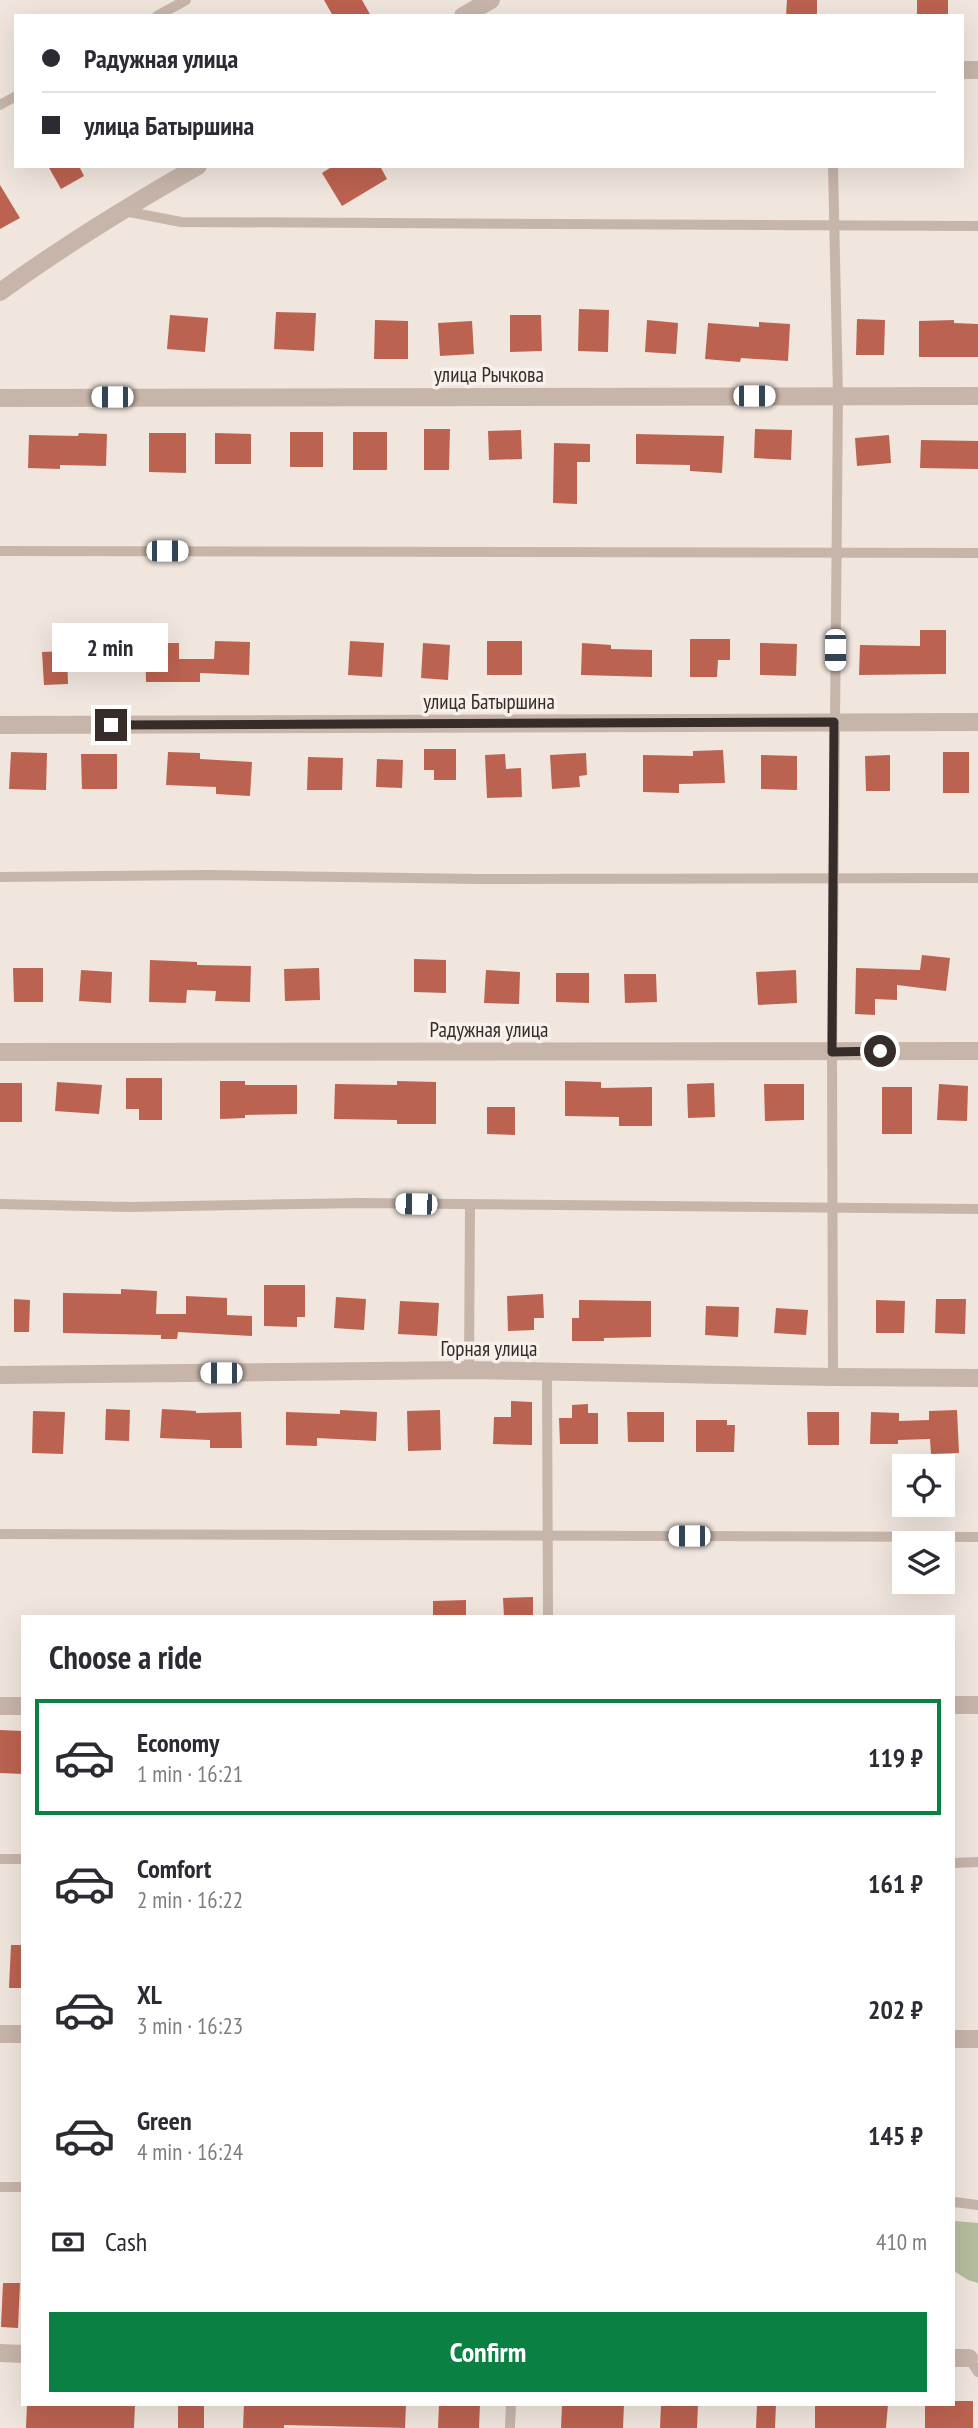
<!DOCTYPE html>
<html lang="en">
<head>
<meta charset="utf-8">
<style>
	body { margin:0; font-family:"PT Sans Narrow",sans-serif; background:#f2f2f3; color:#2b2b33; height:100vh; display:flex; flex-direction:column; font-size:26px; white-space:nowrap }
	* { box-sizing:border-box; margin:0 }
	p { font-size:23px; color:#7c7c81 }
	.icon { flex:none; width:38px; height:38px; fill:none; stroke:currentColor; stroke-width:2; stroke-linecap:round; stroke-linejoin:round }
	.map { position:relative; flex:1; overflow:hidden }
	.side { position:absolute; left:21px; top:1615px; width:934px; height:791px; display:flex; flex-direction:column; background:#fff; border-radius:0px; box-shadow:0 7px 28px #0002 }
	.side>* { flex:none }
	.hud { position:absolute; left:14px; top:14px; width:950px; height:154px; border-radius:0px; box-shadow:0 7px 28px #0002; display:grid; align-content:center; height:154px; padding:0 28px; background:#fff }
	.fabs { position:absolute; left:892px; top:1454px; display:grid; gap:14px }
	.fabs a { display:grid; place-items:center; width:63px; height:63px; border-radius:0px; background:#fff; box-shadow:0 7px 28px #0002; font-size:35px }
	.end { position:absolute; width:32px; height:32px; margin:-16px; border:9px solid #362c29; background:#fff; box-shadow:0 0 0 4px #fff }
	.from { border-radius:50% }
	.bubble { position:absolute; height:49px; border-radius:0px; background:#fff; box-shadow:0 7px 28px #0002; font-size:23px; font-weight:600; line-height:49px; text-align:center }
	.car { position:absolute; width:21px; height:42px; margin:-21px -10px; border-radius:9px; box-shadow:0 0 5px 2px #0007; background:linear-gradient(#fff 24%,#345 0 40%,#fff 0 76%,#345 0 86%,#fff 0) }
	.hud b { display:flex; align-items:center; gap:24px; height:66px; font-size:26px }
	.hud b+b { border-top:2px solid #e1e1e2 }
	.hud i { width:18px; height:18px; background:#2b2b33 }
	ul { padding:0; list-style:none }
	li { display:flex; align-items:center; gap:21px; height:116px; margin:0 14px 10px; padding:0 14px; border:4px solid transparent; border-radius:0px }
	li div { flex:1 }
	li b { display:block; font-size:26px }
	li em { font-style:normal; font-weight:600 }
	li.current { border-color:#0b8043 }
	li>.icon { width:63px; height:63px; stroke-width:1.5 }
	h2 { padding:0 28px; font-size:32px; line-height:84px }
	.pay { display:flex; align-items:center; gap:18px; height:77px; padding:0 28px; font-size:26px }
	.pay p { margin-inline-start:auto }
	.button { display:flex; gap:14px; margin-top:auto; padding:14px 28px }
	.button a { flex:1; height:80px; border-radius:0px; background:#0b8043; color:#fff; font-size:28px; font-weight:600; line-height:80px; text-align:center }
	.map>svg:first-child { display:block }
	.green { fill:#b6be9f }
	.building { fill:#bc6250 }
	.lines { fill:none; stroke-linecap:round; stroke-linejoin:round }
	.lane { stroke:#c8b5aa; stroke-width:10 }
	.street { stroke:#c8b5aa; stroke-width:18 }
	.route { stroke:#362c29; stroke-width:9 }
	.labels { text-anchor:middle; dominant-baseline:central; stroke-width:7; stroke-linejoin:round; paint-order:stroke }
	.street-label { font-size:21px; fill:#362c29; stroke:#f8f0ea }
</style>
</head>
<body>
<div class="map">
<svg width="978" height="2428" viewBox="0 0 978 2428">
	<rect width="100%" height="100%" fill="#f0e6de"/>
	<!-- green -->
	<path class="green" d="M955,2221l23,2v60l-10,-3 -14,-9z"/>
	<!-- building -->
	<g class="building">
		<path d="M324,0h38l9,16h-38z"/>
		<path d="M787,0h30v16h-31z"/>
		<path d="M917,0h31v15l-31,1z"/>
		<path d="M48,166h31l5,10 -23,13z"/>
		<path d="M333,166h47l7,13 -45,27 -20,-33z"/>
		<path d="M0,185l20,33 -20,11z"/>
		<path d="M579,309l30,1 -1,42 -30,-1z"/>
		<path d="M276,312l40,1 -2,38 -40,-2z"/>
		<path d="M170,315l38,3 -3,34 -38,-3z"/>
		<path d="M510,315h31l1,36 -32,1z"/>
		<path d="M857,319l28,1 -1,35h-28z"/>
		<path d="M375,320l33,1v38h-34z"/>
		<path d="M647,320l31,3 -2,31 -31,-2z"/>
		<path d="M954,320v3l24,1v33h-59v-36z"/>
		<path d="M472,321l2,33 -34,2 -2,-33z"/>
		<path d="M759,322l31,2 -2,37 -47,-3 -1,4 -35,-3 3,-36 51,4z"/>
		<path d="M424,429h26l-1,41h-25z"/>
		<path d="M755,429l37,1 -1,30 -37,-2z"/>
		<path d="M521,430l1,29 -33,1 -1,-29z"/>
		<rect x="290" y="432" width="33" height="35"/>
		<rect x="353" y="432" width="34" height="38"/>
		<path d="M79,433l28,1 -1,32 -46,-1v4l-32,-1 1,-33 49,1z"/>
		<path d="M149,433h37v40l-37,-1z"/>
		<path d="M215,433l36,1v30h-36z"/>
		<path d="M636,434l88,2 -2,37 -32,-2v-6l-54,-1z"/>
		<path d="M889,435l2,28 -34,3 -2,-28z"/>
		<path d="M921,440l57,1v28l-58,-1z"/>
		<path d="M554,443l36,1v18h-13v42l-24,-1z"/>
		<path d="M920,630h26v44l-87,1 1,-30 60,1z"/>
		<path d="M690,639h40v21h-12l-1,17h-27z"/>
		<path d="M215,641l35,1 -1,33 -49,-2v9h-54l-1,-39h34v16h35z"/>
		<path d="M350,641l34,2 -2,34 -34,-2z"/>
		<rect x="487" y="641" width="35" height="34"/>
		<path d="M423,643l27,2 -2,35 -27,-2z"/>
		<path d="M582,643l29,2v4l41,1v27l-71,-2z"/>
		<path d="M760,643l37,1 -1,32 -36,-1z"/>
		<path d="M67,651l1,33 -24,1 -2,-33z"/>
		<path d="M424,749h32v31h-22v-10h-10z"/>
		<path d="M723,750l2,33 -46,1v9l-36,-1v-37l50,1v-5z"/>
		<path d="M11,752l36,1 -1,37 -37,-1z"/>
		<path d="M168,752l32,1v6l52,3 -2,34 -34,-2v-7l-50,-2z"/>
		<rect x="943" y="752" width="26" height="41"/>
		<path d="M586,753l1,22 -8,1 1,11 -28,2 -2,-34z"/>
		<path d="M81,754h36v35h-35z"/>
		<path d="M505,754l1,15 15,-1 1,29 -35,1 -2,-43z"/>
		<path d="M761,755l36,1v34l-36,-1z"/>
		<path d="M890,755v36h-24l-1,-35z"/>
		<path d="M308,757l35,1 -1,32h-35z"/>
		<path d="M377,759l26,1 -1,28 -26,-1z"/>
		<path d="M922,955l28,3 -4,33 -49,-6v15l-22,-1v16l-20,-1 1,-46 64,2z"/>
		<path d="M414,959l32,1v33l-32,-1z"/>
		<path d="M150,960l47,2v3l54,1 -1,36 -35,-1 1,-10 -29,-1 -1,13 -37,-1z"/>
		<path d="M13,968h30v34h-29z"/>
		<path d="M319,968l1,32 -35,1 -1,-32z"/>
		<path d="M81,970l31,2 -1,31 -32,-2z"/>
		<path d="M486,970l34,2 -1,32 -35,-1z"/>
		<path d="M796,970l1,33 -39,2 -2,-33z"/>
		<path d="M556,973h33v30l-33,-1z"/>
		<path d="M624,974h32l1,28 -32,1z"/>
		<path d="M126,1078h36v42h-23v-11h-13z"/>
		<path d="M220,1081h25v4h52v29l-52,1v3l-25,1z"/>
		<path d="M397,1081l39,1v42h-39v-4l-63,-1 1,-35 62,1z"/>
		<path d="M565,1081l36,1v6l51,-1v39h-33v-9l-54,-1z"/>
		<path d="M57,1082l45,3 -3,29 -44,-3z"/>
		<rect x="0" y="1083" width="22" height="39"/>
		<path d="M714,1083l1,34 -27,1 -1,-34z"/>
		<path d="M764,1084h40v36l-39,1z"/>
		<path d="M939,1084l29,2 -1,35 -30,-1z"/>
		<rect x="882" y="1087" width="30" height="47"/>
		<path d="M487,1107h28v28l-28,-1z"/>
		<path d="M264,1285h41v32h-8v10l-33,-1z"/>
		<path d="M121,1289l36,2 -1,23h30v-18l41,2v17l25,1v20l-74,-4 -1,7h-16v-4l-98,-2v-40l58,1z"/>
		<path d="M543,1294l1,24h-10v12l-26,1 -1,-35z"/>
		<path d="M336,1297l30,2 -2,31 -30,-2z"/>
		<path d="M14,1299l16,1 -1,32h-15z"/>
		<path d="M936,1299h30l-1,35 -30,-1z"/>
		<path d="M579,1300l72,1v36l-47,1v3h-32v-23h7z"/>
		<path d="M876,1300l29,1 -1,32h-28z"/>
		<path d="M400,1301l39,2 -2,33 -39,-2z"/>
		<path d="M706,1306l33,1 -1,30 -33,-2z"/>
		<path d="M776,1308l32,2 -2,25 -32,-2z"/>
		<path d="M511,1401l21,1v43l-39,-1 1,-27h17z"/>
		<path d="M588,1404v9h10v31h-38l-1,-26h13v-13z"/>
		<path d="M106,1409l24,1 -1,31 -24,-1z"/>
		<path d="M162,1409l34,2v2l45,-1 1,36h-32v-8l-50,-2z"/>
		<path d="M340,1410l37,2 -1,29 -59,-3v8l-31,-1v-33l54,2z"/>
		<path d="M440,1410l1,40 -33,1 -1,-40z"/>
		<path d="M957,1410l2,43 -28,1 -1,-15 -32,1v4h-28l1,-32 28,1v8l30,-1v-9z"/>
		<path d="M33,1411l32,1 -2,42 -31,-1z"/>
		<path d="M627,1412h37v30h-36z"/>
		<path d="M807,1412h32v33h-31z"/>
		<path d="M696,1420h31v5h8l-1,27h-38z"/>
		<path d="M533,1597v20h-29l-1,-19z"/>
		<path d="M466,1600v17h-33v-16z"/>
		<path d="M0,1730l23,1v43l-23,-1z"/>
		<path d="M11,1945h12v43h-14z"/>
		<path d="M3,2283h17l-2,45 -17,-1z"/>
		<path d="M954,2401h19v27h-48v-24h29z"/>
		<path d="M27,2404h108l-1,24h-108z"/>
		<rect x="178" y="2404" width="26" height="24"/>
		<path d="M244,2404h162l-1,24 -121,-3v3h-41z"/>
		<path d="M439,2404h41l-1,24h-41z"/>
		<path d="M562,2404h62l-1,24h-62z"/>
		<path d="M661,2404h37l-1,24h-37z"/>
		<path d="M757,2404h19l-1,24h-19z"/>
		<path d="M815,2404h73l-2,24h-71z"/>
	</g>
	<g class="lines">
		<!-- lane -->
		<g class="lane">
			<path d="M157,16l29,-16"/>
			<path d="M0,105l16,-9"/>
			<path d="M124,211l57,11 797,4"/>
			<path d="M0,551l978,2"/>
			<path d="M0,877l209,-2 270,4 499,-1"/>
			<path d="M0,1204l129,3 232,-4 617,6"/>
			<path d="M469,1370l1,-165"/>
			<path d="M547,1371l1,246"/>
			<path d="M833,1377l-1,-325 6,-656 -5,-230"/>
			<path d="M0,1534l978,3"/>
			<path d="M0,1859h23"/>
			<path d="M954,1863l24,-1"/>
			<path d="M0,2187h23"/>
			<path d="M954,2202l24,3"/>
			<path d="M969,2358l9,14"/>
			<path d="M510,2428l1,-24"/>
		</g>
		<!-- street -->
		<g class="street">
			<path d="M463,16l28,-16"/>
			<path d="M962,70h16"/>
			<path d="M0,292c63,-46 130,-87 198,-126"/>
			<path d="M0,398l978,-2"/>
			<path d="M0,725l978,-3"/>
			<path d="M0,1052l978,-1"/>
			<path d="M0,1375l469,-5 364,7 145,1"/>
			<path d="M954,1705h24"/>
			<path d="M0,1706h23"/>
			<path d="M0,2034h23"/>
			<path d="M954,2039h24"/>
			<path d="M0,2353l23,1"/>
			<path d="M954,2358h15"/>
		</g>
	</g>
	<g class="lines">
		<!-- route -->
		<path class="route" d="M111,725l723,-3 -2,330 48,-1"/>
	</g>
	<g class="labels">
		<!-- street labels -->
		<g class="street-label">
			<text x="489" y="374">улица Рычкова</text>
			<text x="489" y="701">улица Батыршина</text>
			<text x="489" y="1029">Радужная улица</text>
			<text x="489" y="1348">Горная улица</text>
		</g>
	</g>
</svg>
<div class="fabs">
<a><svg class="icon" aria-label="locate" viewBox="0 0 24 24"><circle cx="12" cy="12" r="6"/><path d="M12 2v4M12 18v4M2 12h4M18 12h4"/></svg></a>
<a><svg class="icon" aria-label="layers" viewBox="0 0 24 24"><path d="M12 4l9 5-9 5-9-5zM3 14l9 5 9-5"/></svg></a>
</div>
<i class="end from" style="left:880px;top:1051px"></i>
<i class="end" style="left:111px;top:725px"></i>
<div class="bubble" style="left:52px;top:623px;width:116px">2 min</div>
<i class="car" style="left:754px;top:396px;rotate:90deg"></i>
<i class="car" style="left:112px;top:397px;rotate:270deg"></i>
<i class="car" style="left:167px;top:551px;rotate:90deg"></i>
<i class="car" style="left:835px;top:650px;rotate:180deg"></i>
<i class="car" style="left:416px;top:1204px;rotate:271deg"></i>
<i class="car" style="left:221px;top:1373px;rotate:270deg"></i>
<i class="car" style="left:689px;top:1536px;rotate:270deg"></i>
<div class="hud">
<b><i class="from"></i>Радужная улица</b>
<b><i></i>улица Батыршина</b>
</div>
<section class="side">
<h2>Choose a ride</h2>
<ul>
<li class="current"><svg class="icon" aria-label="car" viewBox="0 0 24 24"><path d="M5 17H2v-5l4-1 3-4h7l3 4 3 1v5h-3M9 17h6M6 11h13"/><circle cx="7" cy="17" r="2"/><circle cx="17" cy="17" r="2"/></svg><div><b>Economy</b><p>1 min · 16:21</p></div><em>119 ₽</em></li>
<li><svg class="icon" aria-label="car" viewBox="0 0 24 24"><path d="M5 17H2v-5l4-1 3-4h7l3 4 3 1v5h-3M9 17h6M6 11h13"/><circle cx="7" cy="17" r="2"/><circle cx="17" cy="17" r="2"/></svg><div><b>Comfort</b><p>2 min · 16:22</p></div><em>161 ₽</em></li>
<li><svg class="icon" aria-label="car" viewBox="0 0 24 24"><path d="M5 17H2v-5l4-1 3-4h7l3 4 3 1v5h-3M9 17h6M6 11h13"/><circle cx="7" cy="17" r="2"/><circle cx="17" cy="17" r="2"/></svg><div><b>XL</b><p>3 min · 16:23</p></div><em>202 ₽</em></li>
<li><svg class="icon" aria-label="car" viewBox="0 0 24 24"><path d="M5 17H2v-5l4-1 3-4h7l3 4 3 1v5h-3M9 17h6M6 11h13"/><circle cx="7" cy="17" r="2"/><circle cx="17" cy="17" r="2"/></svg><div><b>Green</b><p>4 min · 16:24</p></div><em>145 ₽</em></li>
</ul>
<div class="pay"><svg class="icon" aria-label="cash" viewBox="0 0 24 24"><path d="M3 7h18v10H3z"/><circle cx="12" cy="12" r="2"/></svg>Cash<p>410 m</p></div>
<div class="button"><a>Confirm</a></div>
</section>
</div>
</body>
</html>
